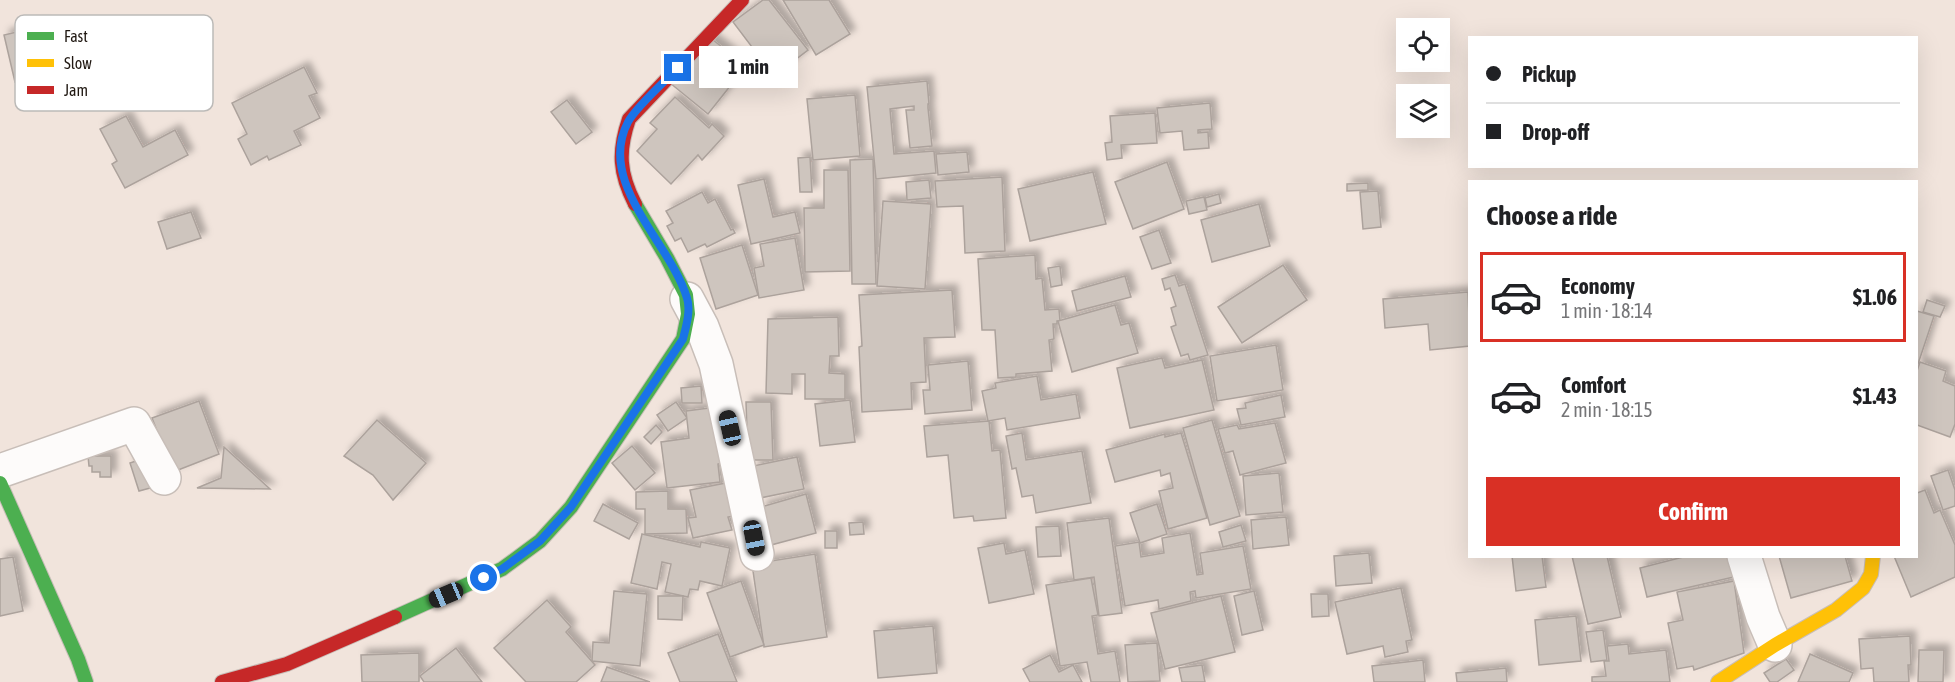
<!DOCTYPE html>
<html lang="en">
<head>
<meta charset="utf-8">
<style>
	body { margin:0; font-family:"Asap Condensed",sans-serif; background:#f6f6f6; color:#202124; height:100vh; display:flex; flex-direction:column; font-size:22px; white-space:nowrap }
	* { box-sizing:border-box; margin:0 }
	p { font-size:20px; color:#757577 }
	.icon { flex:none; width:33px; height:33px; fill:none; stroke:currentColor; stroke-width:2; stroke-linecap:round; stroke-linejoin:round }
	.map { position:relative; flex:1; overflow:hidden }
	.side { position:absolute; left:1468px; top:180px; width:450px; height:378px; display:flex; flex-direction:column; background:#fff; border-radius:0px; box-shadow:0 6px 24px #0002 }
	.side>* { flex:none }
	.top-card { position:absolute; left:1468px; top:36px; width:450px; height:132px; border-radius:0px; box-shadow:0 6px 24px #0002; display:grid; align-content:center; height:132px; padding:0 18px; background:#fff }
	.tools { position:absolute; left:1396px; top:18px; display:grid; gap:12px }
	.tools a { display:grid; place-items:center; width:54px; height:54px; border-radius:0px; background:#fff; box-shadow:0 6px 24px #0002; font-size:30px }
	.end { position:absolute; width:27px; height:27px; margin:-14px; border:8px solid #1a73e8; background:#fff; box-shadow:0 0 0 3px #fff }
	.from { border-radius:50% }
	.bubble { position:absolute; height:42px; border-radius:0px; background:#fff; box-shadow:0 6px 24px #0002; font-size:20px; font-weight:700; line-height:42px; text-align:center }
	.car { position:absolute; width:18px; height:36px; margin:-18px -9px; border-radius:8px; box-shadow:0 0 4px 2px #0007; background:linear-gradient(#222 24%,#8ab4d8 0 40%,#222 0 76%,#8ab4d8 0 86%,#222 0) }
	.top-card b { display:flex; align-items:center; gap:21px; height:57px; font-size:22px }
	.top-card b+b { border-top:2px solid #e0e0e0 }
	.top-card i { width:15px; height:15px; background:#202124 }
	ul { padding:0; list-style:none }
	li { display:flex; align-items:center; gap:18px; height:90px; margin:0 12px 9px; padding:0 6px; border:3px solid transparent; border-radius:0px }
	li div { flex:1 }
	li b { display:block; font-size:22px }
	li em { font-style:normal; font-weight:700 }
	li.on { border-color:#d93025 }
	li>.icon { width:54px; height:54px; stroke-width:1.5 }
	h2 { padding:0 18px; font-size:27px; line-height:72px }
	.action { display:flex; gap:12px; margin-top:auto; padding:12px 18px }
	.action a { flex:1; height:69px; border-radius:0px; background:#d93025; color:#fff; font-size:24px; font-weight:700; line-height:69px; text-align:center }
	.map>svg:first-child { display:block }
	.building { fill:#cec5be; stroke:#aca29c; stroke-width:1.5; filter:url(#shadow) }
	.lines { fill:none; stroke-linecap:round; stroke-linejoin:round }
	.street-casing { stroke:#c8beb8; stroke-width:36 }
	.fast-casing { stroke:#c8beb8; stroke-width:16 }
	.slow-casing { stroke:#c8beb8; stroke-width:16 }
	.jam-casing { stroke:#c8beb8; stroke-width:16 }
	.street { stroke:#fdfbfa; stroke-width:33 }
	.fast { stroke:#4caf50; stroke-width:14 }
	.slow { stroke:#ffc107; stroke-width:14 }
	.jam { stroke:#c62828; stroke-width:14 }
	.route { stroke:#1a73e8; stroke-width:8 }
	.key { fill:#fff; stroke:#bcbab8; stroke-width:1.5 }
	.key-label { font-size:16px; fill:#201812 }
</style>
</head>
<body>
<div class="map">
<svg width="1955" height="682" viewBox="0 0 1955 682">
	<defs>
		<filter id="shadow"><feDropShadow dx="5.5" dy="-5.5" stdDeviation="3" flood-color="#0004"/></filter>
	</defs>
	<rect width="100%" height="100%" fill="#f1e4dc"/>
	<!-- building -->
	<g class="building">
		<path d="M763,0h6l39,50 -34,26 -41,-54z"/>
		<path d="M783,0h46l21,34 -34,21z"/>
		<path d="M42,26l11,48 -38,8 -11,-47z"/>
		<path d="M708,36l38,30 -38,48 -38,-31z"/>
		<path d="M304,67l13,26 -8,3 11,22 -26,13 7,14 -32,15 -2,-4 -16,9 -13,-26 9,-5 -15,-31z"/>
		<path d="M927,81l2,23h-1v4l4,38 -22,2 -4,-38h8v-4l-24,3 4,45 40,-3 2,22 -60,6 -9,-92z"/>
		<path d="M855,95l5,61 -47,4 -6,-61z"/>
		<path d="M675,97l34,31 3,-4 12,12 -22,24 -4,-5 -27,29 -34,-33 20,-22 -7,-6z"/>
		<path d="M567,100l25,32 -16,12 -25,-32z"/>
		<path d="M1210,103l2,26 -14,1v3l10,-1 1,16 -25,2 -2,-19 -22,2 -3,-25z"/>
		<path d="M1155,113l2,30 -36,2 1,13 -15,2 -2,-17 7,-1 -2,-26z"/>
		<path d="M126,116l17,31 32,-17 13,25 -63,33 -13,-24 5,-3 -17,-32z"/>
		<path d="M967,152l2,20 -31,3 -2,-21z"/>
		<path d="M810,157l2,35h-12l-2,-34z"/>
		<path d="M873,159l3,125h-24l-2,-124z"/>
		<path d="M1167,162l17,47 -51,20 -18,-47z"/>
		<path d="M824,170h24l2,101 -45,1 -1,-64h20z"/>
		<path d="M1093,172l13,52 -76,17 -12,-52z"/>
		<path d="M1002,177l3,74 -40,2 -2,-47 -26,1 -2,-26z"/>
		<path d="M764,179l9,38 22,-5 5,21 -49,11 -13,-59z"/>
		<path d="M929,180l2,18 -24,2 -1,-18z"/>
		<path d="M1368,183v7l-21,1v-7z"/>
		<path d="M1378,191l3,36 -18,2 -3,-37z"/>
		<path d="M702,192l6,11 7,-4 16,31 2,-1 2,4 -28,14 -2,-3 -17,8 -7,-14 -6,3 -8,-15 6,-3 -7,-12z"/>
		<path d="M1219,194l2,9 -14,4 -2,-9z"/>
		<path d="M1204,197l3,13 -18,4 -3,-13z"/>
		<path d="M883,201l48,3 -6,85 -48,-3z"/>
		<path d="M1259,204l11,42 -58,16 -11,-42z"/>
		<path d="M191,212l10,26 -34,11 -9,-27z"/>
		<path d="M1159,230l12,33 -19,6 -12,-32z"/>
		<path d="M795,238l9,52 -45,8 -5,-30 10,-2 -4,-22z"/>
		<path d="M742,245l16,50 -42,14 -16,-51z"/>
		<path d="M1035,255l1,24 6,-1 3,32 14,-1 1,12h-3v3h-4l1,15 -5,1 3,31 -36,3v3l-18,1 -3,-48h-13l-4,-71z"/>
		<path d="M1283,265l24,35 -65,43 -24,-36z"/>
		<path d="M1060,266l2,19 -11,2 -3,-19z"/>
		<path d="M1175,275l4,11 6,-2 23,71 -18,5 -2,-6 -7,2 -10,-29 5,-2 -5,-17 5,-2 -6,-18 -5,2 -3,-11z"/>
		<path d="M1125,276l6,21 -54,14 -5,-20z"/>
		<path d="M952,290l3,47 -31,1 2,44 -15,1 1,26 -50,3 -3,-65 3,-1 -3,-51z"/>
		<path d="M1468,292l2,54 -40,4 -2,-26 -43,4 -2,-29z"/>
		<path d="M1927,300l18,6 -5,11 -17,-5z"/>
		<path d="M1115,305l6,20 8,-2 9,30 -66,19 -14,-51z"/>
		<path d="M1917,311l17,5 -17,51z"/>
		<path d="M838,317l1,39h-9l-1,17 16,1v25h-40v-25h-13v20l-26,-1 2,-74z"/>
		<path d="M1276,345l7,45 -66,11 -7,-45z"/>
		<path d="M1162,358l3,10 37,-8 12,50 -84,18 -13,-60z"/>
		<path d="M968,361l4,49 -47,4 -2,-24h7l-2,-25z"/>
		<path d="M1920,362l26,9 -3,10 12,5v38l-5,13 -33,-12v-54z"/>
		<path d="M1037,376l4,24 35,-6 4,24 -73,12 -2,-12 -17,3 -6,-30 14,-3 -1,-5z"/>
		<path d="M701,386l1,17h-20l-1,-15z"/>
		<path d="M1281,395l4,22 -44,8 -4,-16 9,-1 -1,-5z"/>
		<path d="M850,400l5,42 -35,4 -5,-42z"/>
		<path d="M199,401l20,53 -46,18 -21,-54z"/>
		<path d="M676,402l11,16 -19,13 -11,-16z"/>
		<path d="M746,402h25l2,58h-25z"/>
		<path d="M717,407l6,56 -5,1 2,18 -53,6 -6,-46 28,-4 -3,-27z"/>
		<path d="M377,420l49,43 -33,37 -20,-25 -29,-19z"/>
		<path d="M1212,420l28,96 -30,9 -27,-97z"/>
		<path d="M989,421l3,30 8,-1 6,68 -32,3 -1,-5 -19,2 -6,-63 -21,2 -3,-31z"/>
		<path d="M1275,423l11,40 -46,12 -7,-24 -8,2 -7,-24 19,-4 2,4z"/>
		<path d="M656,425l6,7 -11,12 -7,-7z"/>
		<path d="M1022,433l4,27 56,-9 9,52 -55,10 -3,-18 -11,2 -6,-29 -4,1 -6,-33z"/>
		<path d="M1181,433l26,85 -39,11 -9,-38 14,-3 -3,-15 -9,3 -1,-6 -45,12 -9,-32 59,-16v3z"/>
		<path d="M632,446l23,27 -20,17 -23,-27z"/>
		<path d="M224,447l46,42 -73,-1 24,-10z"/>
		<path d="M88,456h23v21h-11v-5h-8v-6h-3z"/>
		<path d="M797,457l7,32 -44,9 -7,-32z"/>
		<path d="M145,458l9,29 -15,4 -9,-28z"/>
		<path d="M1948,470l7,20v16l-12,4 -12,-34z"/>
		<path d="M1279,473l4,39 -37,3 -3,-39z"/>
		<path d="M731,482l7,33 -10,2 4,13 -39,8 -5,-20 8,-1 -6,-27z"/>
		<path d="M1925,490l9,23 6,-3 15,35v32l-44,20 -17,-41h23v-63z"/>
		<path d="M668,491v18h18l1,24 -42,1v-25h-9v-17z"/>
		<path d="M806,494l10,39 -45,12 -10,-38z"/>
		<path d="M603,504l35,19 -9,16 -35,-18z"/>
		<path d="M1157,504l10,30 -27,9 -10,-30z"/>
		<path d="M1286,517l3,28 -36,4 -2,-29z"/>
		<path d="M1109,518l13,95 -23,3 -5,-39 -20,3 -7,-57z"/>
		<path d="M863,522l1,12 -14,1 -1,-12z"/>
		<path d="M1241,525l5,16 -23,6 -4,-15z"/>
		<path d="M1059,526l2,30 -23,1 -2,-30z"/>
		<rect x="825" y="531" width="12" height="17"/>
		<path d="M1190,533l7,42 6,-1 -3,-21 43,-7 8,43 -55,9 -1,-7 -5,1 1,9 -32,8 -1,-9 -33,6 -10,-60 24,-4 2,15 23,-4 -2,-15z"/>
		<path d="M642,534l58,13 1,-5 29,6 -8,38 -22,-5 -2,9 -8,-1 -2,8 -23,-5 6,-28 -9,-2 -5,27 -26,-6z"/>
		<path d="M1004,543l2,11 19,-4 9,44 -45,9 -11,-55z"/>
		<path d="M1369,553l3,30 -36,3 -2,-30z"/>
		<path d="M815,554l12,83 -63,10 -12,-83z"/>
		<path d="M1512,556h30l4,31 -30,4z"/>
		<path d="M1572,556h35l14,61 -33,7z"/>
		<path d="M1687,556h46l5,20 -91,21 -7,-29z"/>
		<path d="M1779,556h66l7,25 -61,17z"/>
		<path d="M13,557l10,54 -23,5v-57z"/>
		<path d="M1091,578l7,37 -6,1 6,38 17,-3 5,31h-29l-4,-20 -27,4 -14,-81z"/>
		<path d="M741,581l23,64 -34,12 -23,-64z"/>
		<path d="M1734,581l10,72 -50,17 -1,-4 -16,3 -9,-46 15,-3 -6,-28z"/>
		<path d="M1401,588l11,52 -6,1 2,11 -23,5 -2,-11 -36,8 -12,-52z"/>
		<path d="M614,591l33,3 -7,72 -48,-5 1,-19 16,1z"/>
		<path d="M1254,591l9,39 -21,5 -8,-39z"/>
		<path d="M1311,594h17l1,22 -17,1z"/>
		<path d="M658,596h25l-1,24 -24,-1z"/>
		<path d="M1221,596l14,56 -70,17 -14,-56z"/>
		<path d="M547,600l24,27 -5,5 29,33 -19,17h-50l-32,-34z"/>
		<path d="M1576,616l5,45 -42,4 -4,-45z"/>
		<path d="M933,626l4,47 -59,5 -4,-47z"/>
		<path d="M1603,630l4,30 -16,2 -5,-30z"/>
		<path d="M718,634l19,48h-57l-12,-29z"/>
		<path d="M1910,636l1,29h-3l1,17h-35l-1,-14 -12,1 -2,-30z"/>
		<path d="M1157,643l3,38 -32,1 -3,-37z"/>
		<path d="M1628,644l1,10 37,-4 4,32h-78v-5l14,-1 -2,-15h5l-2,-15z"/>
		<path d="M456,648l26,34h-58l-4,-6z"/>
		<path d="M1919,650h25l-1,32h-25z"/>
		<path d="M419,653v29h-57l-1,-27z"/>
		<path d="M1810,654l43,19 -4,9h-51z"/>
		<path d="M1050,655l9,17 14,-7 9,17h-52l-7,-13z"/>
		<path d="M1786,659l8,11 -17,12h-7l-6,-9z"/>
		<path d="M1423,660l2,22h-51l-2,-16z"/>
		<path d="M1202,665l3,17h-23l-3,-14z"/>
		<path d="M607,667l43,15h-49z"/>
		<path d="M1506,668l1,14h-50l-1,-9z"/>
	</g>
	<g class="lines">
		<!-- street casing -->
		<g class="street-casing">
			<g id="street">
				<path d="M687,299l15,28 14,37 41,190"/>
				<path d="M0,471l134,-47 30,54"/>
				<path d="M1744,556l19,61 12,28"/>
			</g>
		</g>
		<!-- fast casing -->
		<g class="fast-casing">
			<g id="fast">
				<path d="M0,483l78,176 8,23"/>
				<path d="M395,617l107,-48 38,-28 31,-34 112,-168 5,-25 -2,-19 -19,-37 -32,-54"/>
			</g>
		</g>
		<!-- slow casing -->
		<g class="slow-casing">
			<path id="slow" d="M1718,682l57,-37 61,-35 27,-22 8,-14 2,-18"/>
		</g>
		<!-- jam casing -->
		<g class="jam-casing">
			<g id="jam">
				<path d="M635,204c-16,-31 -17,-53 -6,-85l113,-119"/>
				<path d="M222,682l65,-18 108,-47"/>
			</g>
		</g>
		<!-- street -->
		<use href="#street" class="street"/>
		<!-- fast -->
		<use href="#fast" class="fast"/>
		<!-- slow -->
		<use href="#slow" class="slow"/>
		<!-- jam -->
		<use href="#jam" class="jam"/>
	</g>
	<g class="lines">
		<!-- route -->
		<path class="route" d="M484,578l18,-9 38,-28 31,-34 112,-168c3,-12 8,-29 4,-41 -17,-56 -91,-115 -59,-176 7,-14 37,-41 50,-54"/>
	</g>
	<!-- legend -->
	<rect x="15" y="15" width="198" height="96" rx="9" class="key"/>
	<rect x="27" y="32" width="27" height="8" fill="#4caf50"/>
	<rect x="27" y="59" width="27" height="8" fill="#ffc107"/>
	<rect x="27" y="86" width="27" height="8" fill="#c62828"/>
	<g class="key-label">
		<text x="64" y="42">Fast</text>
		<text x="64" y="69">Slow</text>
		<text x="64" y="96">Jam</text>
	</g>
</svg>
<div class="tools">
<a><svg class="icon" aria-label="locate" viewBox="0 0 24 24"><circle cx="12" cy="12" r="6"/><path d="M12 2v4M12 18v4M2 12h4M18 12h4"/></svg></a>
<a><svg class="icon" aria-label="layers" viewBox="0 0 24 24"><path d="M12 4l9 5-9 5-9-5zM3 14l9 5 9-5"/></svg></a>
</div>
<i class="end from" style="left:484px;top:578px"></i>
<i class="end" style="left:678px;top:68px"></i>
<div class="bubble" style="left:699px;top:46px;width:99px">1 min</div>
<i class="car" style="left:730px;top:428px;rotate:347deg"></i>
<i class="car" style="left:754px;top:538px;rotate:169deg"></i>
<i class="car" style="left:446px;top:595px;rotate:247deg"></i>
<div class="top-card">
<b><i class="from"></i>Pickup</b>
<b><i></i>Drop-off</b>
</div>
<section class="side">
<h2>Choose a ride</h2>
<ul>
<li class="on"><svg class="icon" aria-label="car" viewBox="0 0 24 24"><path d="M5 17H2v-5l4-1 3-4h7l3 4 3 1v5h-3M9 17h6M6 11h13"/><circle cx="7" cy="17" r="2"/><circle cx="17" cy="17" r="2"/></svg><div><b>Economy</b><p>1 min · 18:14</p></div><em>$1.06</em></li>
<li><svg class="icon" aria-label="car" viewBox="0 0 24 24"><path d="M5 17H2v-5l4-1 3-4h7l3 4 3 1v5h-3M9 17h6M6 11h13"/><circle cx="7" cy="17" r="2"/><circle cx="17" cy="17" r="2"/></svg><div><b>Comfort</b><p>2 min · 18:15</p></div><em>$1.43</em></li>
</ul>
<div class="action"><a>Confirm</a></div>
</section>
</div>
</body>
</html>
